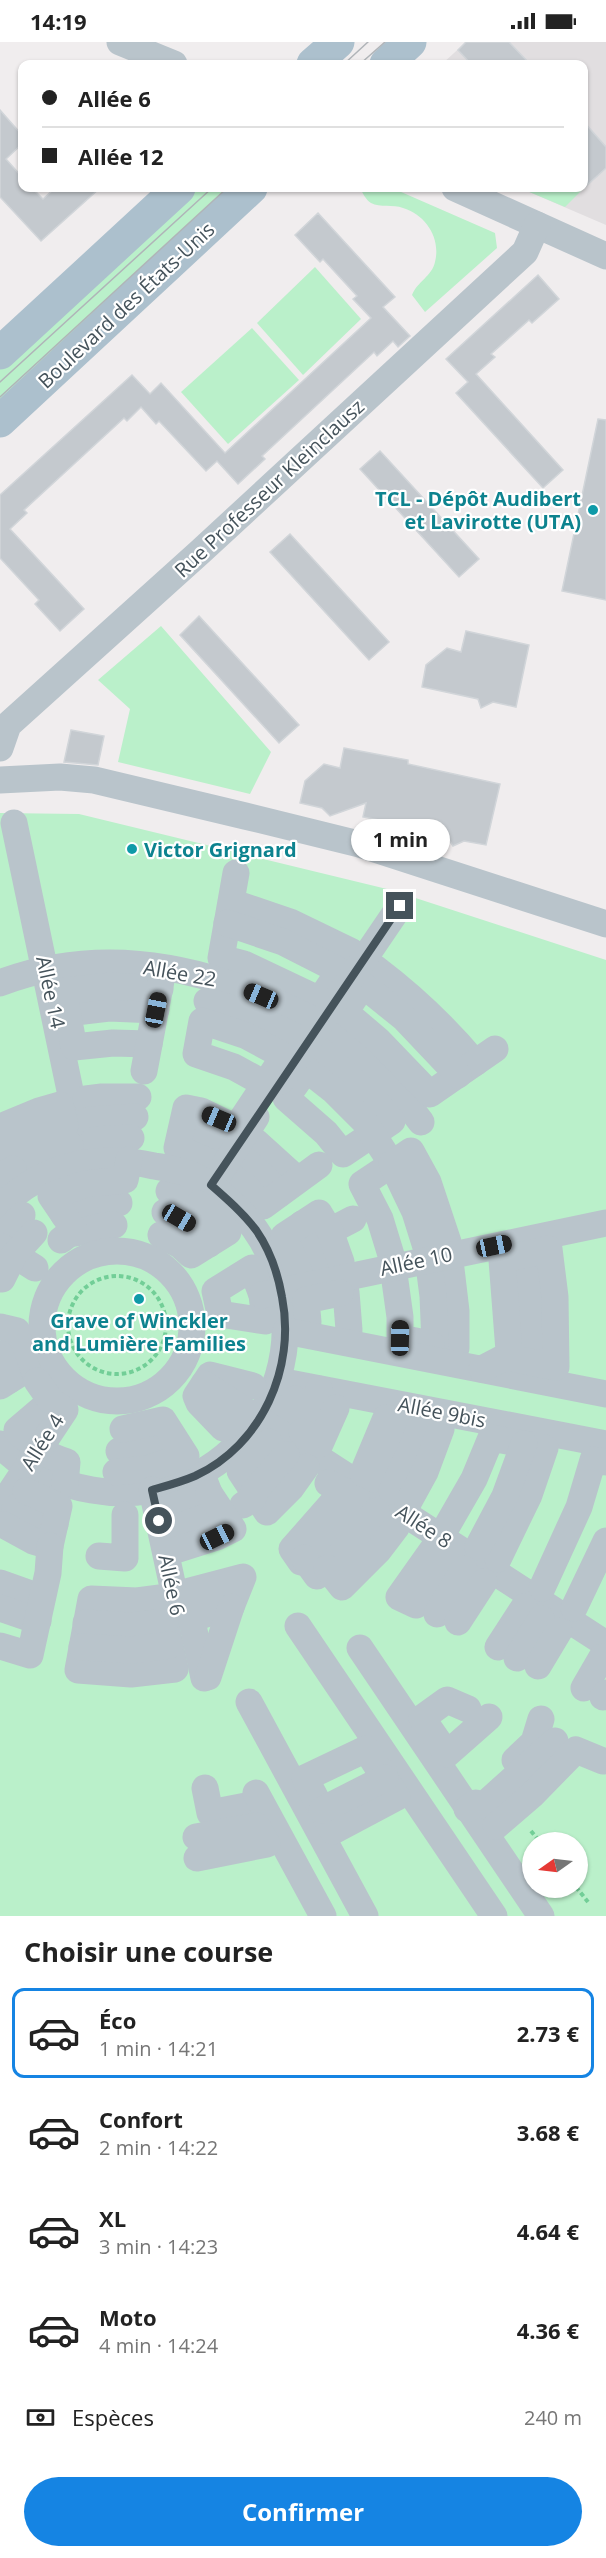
<!DOCTYPE html>
<html lang="fr">
<head>
<meta charset="utf-8">
<style>
	body { margin:0; font-family:"Open Sans",sans-serif; background:#f2f2f2; color:#222; height:100vh; display:flex; flex-direction:column; font-size:22px; white-space:nowrap }
	* { box-sizing:border-box; margin:0 }
	p { font-size:20px; color:#767676 }
	.icon { flex:none; width:33px; height:33px; fill:none; stroke:currentColor; stroke-width:2; stroke-linecap:round; stroke-linejoin:round }
	.map { position:relative; height:1874px; overflow:hidden }
	.sheet { display:flex; flex-direction:column; background:#fff; flex:1 }
	.sheet>* { flex:none }
	.banner { position:absolute; left:18px; top:18px; width:570px; height:132px; border-radius:12px; box-shadow:0 2px 4px #0004; display:grid; align-content:center; height:132px; padding:0 24px; background:#fff }
	.needle { width:39px; rotate:256deg }
	.buttons { position:absolute; left:522px; top:1790px; display:grid; gap:12px }
	.buttons a { display:grid; place-items:center; width:66px; height:66px; border-radius:50%; background:#fff; box-shadow:0 2px 4px #0004; font-size:30px }
	.end { position:absolute; width:27px; height:27px; margin:-14px; border:8px solid #45535b; background:#fff; box-shadow:0 0 0 3px #fff }
	.from { border-radius:50% }
	.bubble { position:absolute; height:42px; border-radius:21px; background:#fff; box-shadow:0 2px 4px #0004; font-size:20px; font-weight:700; line-height:42px; text-align:center }
	.car { position:absolute; width:18px; height:36px; margin:-18px -9px; border-radius:8px; box-shadow:0 0 4px 2px #0007; background:linear-gradient(#222 24%,#8ab4d8 0 40%,#222 0 76%,#8ab4d8 0 86%,#222 0) }
	.banner b { display:flex; align-items:center; gap:21px; height:57px; font-size:22px }
	.banner b+b { border-top:2px solid #e0e0e0 }
	.banner i { width:15px; height:15px; background:#222 }
	ul { padding:0; list-style:none }
	li { display:flex; align-items:center; gap:18px; height:90px; margin:0 12px 9px; padding:0 12px; border:3px solid transparent; border-radius:12px }
	li div { flex:1 }
	li b { display:block; font-size:22px }
	li em { font-style:normal; font-weight:700 }
	li.active { border-color:#1584e3 }
	li>.icon { width:54px; height:54px; stroke-width:1.5 }
	h2 { padding:0 24px; font-size:27px; line-height:72px }
	.pay { display:flex; align-items:center; gap:15px; height:66px; padding:0 24px; font-size:22px }
	.pay p { margin-inline-start:auto }
	.button { display:flex; gap:12px; margin-top:auto; padding:12px 24px }
	.button a { flex:1; height:69px; border-radius:36px; background:#1584e3; color:#fff; font-size:24px; font-weight:700; line-height:69px; text-align:center }
	.status { display:flex; justify-content:space-between; align-items:center; height:42px; padding:0 30px; background:#fff; direction:ltr }
	.status svg { height:16px; fill:currentColor }
	.map>svg:first-child { display:block }
	.education { fill:#e1dee0 }
	.green { fill:#baf0ca; fill-rule:evenodd }
	.building { fill:#c4c9ce; stroke:#d1d5d9; stroke-width:1.5 }
	.lines { fill:none; stroke-linecap:round; stroke-linejoin:round }
	.path { stroke:#72ce97; stroke-width:4; stroke-dasharray:4.5 3; stroke-linecap:butt }
	.minor { stroke:#b9c4cb; stroke-width:27 }
	.major { stroke:#acc0cd; stroke-width:33 }
	.tram { stroke:#b0b4b8; stroke-width:1.5 }
	.route { stroke:#45535b; stroke-width:8 }
	.culture-dot { fill:#0f9aa8; stroke:#fff; stroke-width:2 }
	.labels { text-anchor:middle; dominant-baseline:central; stroke-width:4.5; stroke-linejoin:round; paint-order:stroke }
	.street-label { font-size:20px; fill:#45535b; stroke:#fff }
	.culture-label { font-size:20px; font-weight:bold; fill:#0d838f; stroke:#fff; text-anchor:end }
</style>
</head>
<body>
<div class="status"><b>14:19</b><svg viewBox="0 0 49 12"><path d="M0 12V9h3v3zM5 12V6h3v6zM10 12V3h3v9zM15 12V0h3v12zM26 1h20v11H26zM47 4h2v5h-2z"/></svg></div>
<div class="map">
<svg width="606" height="1874" viewBox="0 0 606 1874">
	<rect width="100%" height="100%" fill="#f0edee"/>
	<!-- education -->
	<path class="education" d="M466,0h140v183l-86,-37h64v-124h-142z"/>
	<!-- green -->
	<g class="green">
		<path d="M584,144l1,1 -20,20 -45,-19z"/>
		<path d="M191,146h53l-244,225v-49z"/>
		<path d="M360,146h32l103,45 2,15 -72,64 -13,-17c5,-13 20,-19 23,-33 6,-24 -9,-47 -32,-54 -10,-4 -23,0 -32,-5 -6,-4 -8,-10 -11,-15z"/>
		<path d="M315,225l46,52 -58,56 -46,-52z"/>
		<path d="M252,286l47,52 -71,64 -47,-52z"/>
		<path d="M161,584l110,126 -21,42 -132,-32 12,-53 -32,-29z"/>
		<path d="M0,771l79,1 312,76 215,70v956h-606zM532,1800h46v45h-46z"/>
	</g>
	<!-- building -->
	<g class="building">
		<path d="M466,0h43l21,22h-59l-13,-14z"/>
		<path d="M0,68l22,25v9l-16,15 16,18v11h10l11,11 12,-11h45l-59,53 -41,-44z"/>
		<path d="M584,80l22,25v21l-22,20z"/>
		<path d="M318,171l77,84 -12,10 27,29 -12,11 -5,-6 -16,15 -3,-4 -112,104 3,3 -27,25 -21,-23 -11,10 -47,-50 -3,3 -15,-17 -14,14 -3,-3 -100,92 3,3 -17,16 74,80 -24,22 -25,-27 4,-4 -39,-42v-63l132,-120 18,19 11,-11 64,70 146,-135 -18,-19 4,-3 -34,-37 -3,3 -25,-27z"/>
		<path d="M538,233l21,24 -27,24 -3,-3 -38,34 4,3 -19,17 87,96 -20,18 -87,-95 12,-11 -22,-23z"/>
		<path d="M598,377l8,1v180l-44,-9z"/>
		<path d="M380,409l99,108 -20,18 -99,-108z"/>
		<path d="M290,492l99,108 -20,18 -99,-108z"/>
		<path d="M199,574l100,109 -20,18 -99,-108z"/>
		<path d="M466,589l63,14 -13,62 -23,-5 -12,6 -3,-9 -56,-12 4,-22 21,-17 14,4z"/>
		<path d="M71,688l33,6 -6,29 -34,-3z"/>
		<path d="M344,706l64,12v4l92,20 -14,61 -22,-4 -11,5 -6,-9 -47,-10 -9,9 -7,-15 -21,-4 3,-14 -36,13 -8,-8 -22,-5 5,-22 19,-17 16,4z"/>
	</g>
	<g class="lines">
		<!-- path -->
		<g class="path">
			<circle cx="117" cy="1283" r="49"/>
			<path d="M531,1789l9,11"/>
			<path d="M578,1812l3,18 -3,8"/>
			<path d="M576,1845l12,15"/>
			<path d="M553,1847l10,1 7,-3"/>
		</g>
		<!-- minor -->
		<g class="minor">
			<path d="M120,0l54,22"/>
			<path d="M455,146l151,68"/>
			<path d="M0,706l8,-23 192,-173 325,-300 12,-27"/>
			<path d="M0,738l60,-3 34,3 151,36 114,28 247,80"/>
			<path d="M14,781l71,339"/>
			<path d="M231,860l59,20 62,30 -32,48 -76,-36 -23,-6c5,-28 10,-57 15,-85"/>
			<path d="M227,881l56,19 57,29"/>
			<path d="M375,926c37,28 70,59 100,95"/>
			<path d="M0,941c92,-35 187,-21 275,19 15,7 31,13 45,22 40,25 73,60 101,98"/>
			<path d="M363,943l-18,27 34,29 51,53 65,-45"/>
			<path d="M363,943l41,33 54,57"/>
			<path d="M207,959l37,11 52,25"/>
			<path d="M67,971l42,-5 47,2"/>
			<path d="M149,1002l-36,-1 -39,4 -11,-56 48,-5 49,3"/>
			<path d="M320,1008l57,53 15,18 -49,33 -17,-21 -40,-35z"/>
			<path d="M306,1027l28,22 30,30 28,43 -30,20 18,35 11,36"/>
			<path d="M144,1029l19,-101"/>
			<path d="M281,1039l119,-175"/>
			<path d="M86,1057l16,-2h36"/>
			<path d="M90,1078l45,-3"/>
			<path d="M182,1087l13,3 29,14"/>
			<path d="M94,1098l37,-2"/>
			<path d="M256,1100l42,38"/>
			<path d="M1,1109l14,-9 -10,-17 34,-14 21,-6 5,21 -50,16 12,18 43,-15"/>
			<path d="M244,1117l23,21 12,14"/>
			<path d="M212,1121l-35,-15 9,-40 15,3 35,17 48,-72 -37,-20 -45,-15 -6,33 38,13 31,17"/>
			<path d="M232,1135l15,11 16,18 56,-41"/>
			<path d="M0,1136l13,-9"/>
			<path d="M169,1149l30,13 57,-87"/>
			<path d="M0,1165c44,-42 96,-54 154,-41 13,2 28,4 40,10 17,7 30,20 43,32 24,24 39,54 45,87 22,115 -74,216 -190,195 -34,-6 -69,-20 -92,-46"/>
			<path d="M165,1170l25,12 19,20"/>
			<path d="M64,1173l23,-9 32,-3"/>
			<path d="M302,1182l18,43"/>
			<path d="M74,1188l2,3 26,-7 12,-1"/>
			<path d="M330,1189l23,-12"/>
			<path d="M161,1193l19,10 11,10 37,-23 -29,-28"/>
			<path d="M0,1197l22,-24"/>
			<path d="M61,1198l13,-10 -23,-34 34,-12 40,-4 4,-20"/>
			<path d="M0,1204l35,22"/>
			<path d="M426,1205l-11,-35 -23,-48 19,-13 17,31 20,60"/>
			<circle cx="117" cy="1284" r="75"/>
			<path d="M524,1213l7,49 1,58"/>
			<path d="M252,1226l10,27 3,26 -45,-7 -5,-23z"/>
			<path d="M451,1227l5,42v37"/>
			<path d="M299,1230l-15,-36 35,-23 11,18 11,31"/>
			<path d="M430,1231l3,23 2,48"/>
			<path d="M2,1237l12,-24 20,-22"/>
			<path d="M395,1239l5,36v21l31,6"/>
			<path d="M346,1250l3,38"/>
			<path d="M262,1253l344,-72"/>
			<path d="M308,1280l-2,-22 34,-7"/>
			<path d="M0,1285l17,4 2,17 8,21 -27,17"/>
			<path d="M286,1289l320,63"/>
			<path d="M0,1312l9,26"/>
			<path d="M482,1327l23,-12 4,-6 -7,-91 47,-11 6,48 1,70 -51,-10"/>
			<path d="M279,1339l327,63"/>
			<path d="M204,1342l6,-9 43,11"/>
			<path d="M295,1357l-11,22 18,11 10,-19 7,-24"/>
			<path d="M51,1359l-34,29c14,15 30,26 50,32l-2,22"/>
			<path d="M241,1367l-10,14 -8,5 -24,-25 -3,-7 8,-12 402,260"/>
			<path d="M399,1379l-3,12 -22,46 -11,-6 23,-55 34,7"/>
			<path d="M302,1390l18,12 16,-36"/>
			<path d="M269,1400l-29,29 27,41 24,-24 15,-21"/>
			<path d="M119,1409l24,-3 30,-11"/>
			<path d="M116,1430l31,-3 39,-13 -23,-36 -40,9"/>
			<path d="M328,1441l15,8 -51,58 9,13 34,-35 21,-28"/>
			<path d="M152,1448l27,125"/>
			<path d="M392,1449l21,-45 8,-21"/>
			<path d="M408,1461l17,-31 16,-43"/>
			<path d="M243,1463l10,-7v-5l33,-38"/>
			<path d="M0,1466l65,-98 -14,-9 -14,-20"/>
			<path d="M15,1466l40,16"/>
			<path d="M169,1466l40,-15 -7,-18"/>
			<path d="M4,1483l29,16 17,5 9,-40 -33,-15"/>
			<path d="M447,1484l27,-47 17,-41 54,10 -16,47 -31,64"/>
			<path d="M173,1487l48,-18"/>
			<path d="M478,1505l27,-51 19,-52"/>
			<path d="M179,1507l38,-12 16,-8 -24,-36"/>
			<path d="M433,1507l-34,48 17,8 29,-49"/>
			<path d="M99,1514l26,2v-43"/>
			<path d="M304,1516l13,18c23,-19 41,-40 59,-65"/>
			<path d="M327,1526l15,19 36,-36 19,-25"/>
			<path d="M0,1541l42,15"/>
			<path d="M542,1546l37,-81 14,-47 13,2"/>
			<path d="M160,1556l15,71 -44,5 -53,-4 13,-71 46,2z"/>
			<path d="M0,1566l38,13"/>
			<path d="M574,1566l32,-67"/>
			<path d="M437,1572l27,-45"/>
			<path d="M192,1576l39,-11 12,-30 -57,15 18,86"/>
			<path d="M458,1580l26,-40"/>
			<path d="M86,1581l44,3 35,-4"/>
			<path d="M298,1584l196,290"/>
			<path d="M0,1604l30,9 18,-82 2,-27"/>
			<path d="M82,1605l50,3 38,-5"/>
			<path d="M498,1605l26,-40"/>
			<path d="M360,1606l181,268"/>
			<path d="M517,1616l24,-39"/>
			<path d="M538,1624l21,-35"/>
			<path d="M208,1635l23,-70"/>
			<path d="M584,1646l18,-31"/>
			<path d="M603,1655l3,-4"/>
			<path d="M249,1660l116,214"/>
			<path d="M468,1667l-21,-9 -25,18 25,36 42,-37"/>
			<path d="M515,1718l19,-18 7,-23"/>
			<path d="M382,1732l-16,-25 -61,29 28,53 64,-34 -15,-23 2,-2"/>
			<path d="M205,1746l5,25 36,-7 11,20 9,-4"/>
			<path d="M256,1751l67,123"/>
			<path d="M467,1767l9,-6 8,2 71,-64"/>
			<path d="M322,1768l63,-32"/>
			<path d="M496,1784l36,-31 44,-45 27,11"/>
			<path d="M196,1795l61,-11 10,18 -70,14"/>
		</g>
		<!-- major -->
		<g class="major">
			<path d="M313,22l25,-22"/>
			<path d="M386,22l24,-22"/>
			<path d="M0,311l179,-165"/>
			<path d="M0,379l251,-233"/>
		</g>
		<!-- tram -->
		<g class="tram">
			<path d="M344,22l24,-22"/>
			<path d="M360,22l25,-22"/>
			<path d="M0,340l212,-194"/>
			<path d="M0,355l227,-209"/>
		</g>
	</g>
	<g class="lines">
		<!-- route -->
		<path class="route" d="M159,1479l-7,-31c14,-4 29,-8 43,-14 67,-31 101,-108 87,-179 -4,-23 -12,-47 -26,-67 -13,-17 -29,-31 -45,-45l189,-279"/>
	</g>
	<!-- markers -->
	<g class="culture-dot">
		<circle cx="593" cy="468" r="6"/>
		<circle cx="132" cy="807" r="6"/>
		<circle cx="139" cy="1257" r="6"/>
	</g>
	<g class="labels">
		<!-- street labels -->
		<g class="street-label">
			<text transform="translate(126 263) rotate(-43)">Boulevard des États-Unis</text>
			<text transform="translate(269 446) rotate(-43)">Rue Professeur Kleinclausz</text>
			<text transform="translate(180 931) rotate(10)">Allée 22</text>
			<text transform="translate(51 950) rotate(78)">Allée 14</text>
			<text transform="translate(416 1219) rotate(-12)">Allée 10</text>
			<text transform="translate(442 1370) rotate(11)">Allée 9bis</text>
			<text transform="translate(42 1400) rotate(-58)">Allée 4</text>
			<text transform="translate(424 1484) rotate(33)">Allée 8</text>
			<text transform="translate(172 1543) rotate(78)">Allée 6</text>
		</g>
		<!-- culture labels -->
		<g class="culture-label">
			<text x="581" y="456">TCL - Dépôt Audibert<tspan x="581" dy="23">et Lavirotte (UTA)</tspan></text>
			<text x="144" y="807" text-anchor="start">Victor Grignard</text>
			<text x="139" y="1278" text-anchor="middle">Grave of Winckler<tspan x="139" dy="23">and Lumière Families</tspan></text>
		</g>
	</g>
</svg>
<div class="buttons">
<a><svg class="needle" viewBox="-14 -14 28 28"><path d="M0-13l5 13h-10z" fill="#e53935"/><path d="M0 13l5-13h-10z" fill="#767676"/></svg></a>
</div>
<i class="end from" style="left:159px;top:1479px"></i>
<i class="end" style="left:400px;top:864px"></i>
<div class="bubble" style="left:351px;top:777px;width:99px">1 min</div>
<i class="car" style="left:261px;top:954px;rotate:293deg"></i>
<i class="car" style="left:156px;top:968px;rotate:11deg"></i>
<i class="car" style="left:219px;top:1077px;rotate:293deg"></i>
<i class="car" style="left:179px;top:1176px;rotate:120deg"></i>
<i class="car" style="left:494px;top:1204px;rotate:78deg"></i>
<i class="car" style="left:400px;top:1296px;rotate:1deg"></i>
<i class="car" style="left:217px;top:1495px;rotate:64deg"></i>
<div class="banner">
<b><i class="from"></i>Allée 6</b>
<b><i></i>Allée 12</b>
</div>
</div>
<section class="sheet">
<h2>Choisir une course</h2>
<ul>
<li class="active"><svg class="icon" aria-label="car" viewBox="0 0 24 24"><path d="M5 17H2v-5l4-1 3-4h7l3 4 3 1v5h-3M9 17h6M6 11h13"/><circle cx="7" cy="17" r="2"/><circle cx="17" cy="17" r="2"/></svg><div><b>Éco</b><p>1 min · 14:21</p></div><em>2.73 €</em></li>
<li><svg class="icon" aria-label="car" viewBox="0 0 24 24"><path d="M5 17H2v-5l4-1 3-4h7l3 4 3 1v5h-3M9 17h6M6 11h13"/><circle cx="7" cy="17" r="2"/><circle cx="17" cy="17" r="2"/></svg><div><b>Confort</b><p>2 min · 14:22</p></div><em>3.68 €</em></li>
<li><svg class="icon" aria-label="car" viewBox="0 0 24 24"><path d="M5 17H2v-5l4-1 3-4h7l3 4 3 1v5h-3M9 17h6M6 11h13"/><circle cx="7" cy="17" r="2"/><circle cx="17" cy="17" r="2"/></svg><div><b>XL</b><p>3 min · 14:23</p></div><em>4.64 €</em></li>
<li><svg class="icon" aria-label="car" viewBox="0 0 24 24"><path d="M5 17H2v-5l4-1 3-4h7l3 4 3 1v5h-3M9 17h6M6 11h13"/><circle cx="7" cy="17" r="2"/><circle cx="17" cy="17" r="2"/></svg><div><b>Moto</b><p>4 min · 14:24</p></div><em>4.36 €</em></li>
</ul>
<div class="pay"><svg class="icon" aria-label="cash" viewBox="0 0 24 24"><path d="M3 7h18v10H3z"/><circle cx="12" cy="12" r="2"/></svg>Espèces<p>240 m</p></div>
<div class="button"><a>Confirmer</a></div>
</section>
</body>
</html>
